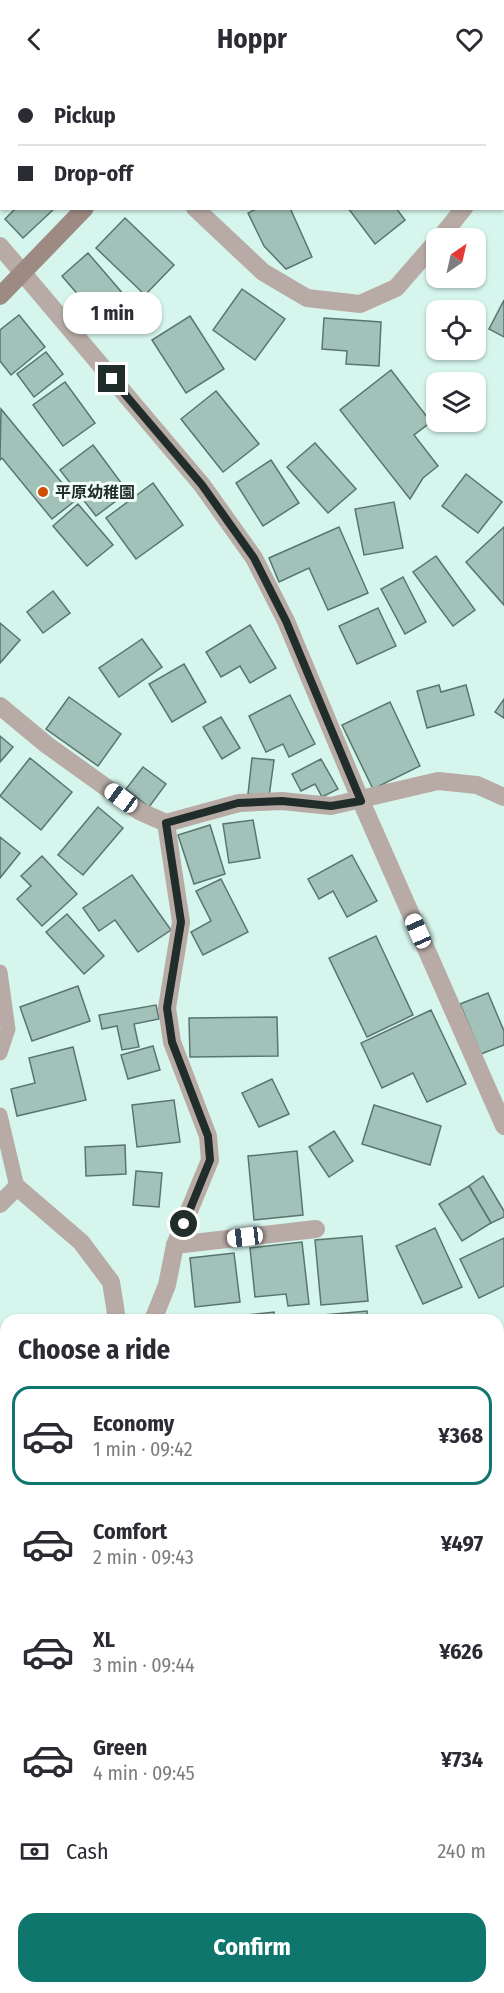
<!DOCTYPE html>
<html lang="en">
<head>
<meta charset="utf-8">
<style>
	body { margin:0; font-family:"Fira Sans Condensed","Noto Sans JP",sans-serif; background:#f2f2f3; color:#2b2b33; height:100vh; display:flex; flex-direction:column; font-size:22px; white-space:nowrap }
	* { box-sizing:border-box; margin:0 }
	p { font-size:20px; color:#7c7c81 }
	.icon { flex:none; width:33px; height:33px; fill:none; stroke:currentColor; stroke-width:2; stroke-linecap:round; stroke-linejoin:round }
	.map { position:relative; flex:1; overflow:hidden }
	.side { position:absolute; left:0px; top:1236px; width:504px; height:680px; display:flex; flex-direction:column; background:#fff; border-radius:18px 18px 0 0; box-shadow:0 2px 4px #0004 }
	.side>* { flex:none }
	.banner { position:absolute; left:0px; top:0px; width:504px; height:132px; box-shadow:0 2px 4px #0004; display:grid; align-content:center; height:132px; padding:0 18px; background:#fff }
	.needle { width:39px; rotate:34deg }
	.tools { position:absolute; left:426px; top:150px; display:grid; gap:12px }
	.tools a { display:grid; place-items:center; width:60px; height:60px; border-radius:12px; background:#fff; box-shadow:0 2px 4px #0004; font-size:30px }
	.end { position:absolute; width:27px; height:27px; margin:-14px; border:8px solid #212d2a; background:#fff; box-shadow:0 0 0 3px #fff }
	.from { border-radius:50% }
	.bubble { position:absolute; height:42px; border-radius:18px; background:#fff; box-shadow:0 2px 4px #0004; font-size:20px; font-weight:700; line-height:42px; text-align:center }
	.car { position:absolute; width:18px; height:36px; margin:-18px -9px; border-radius:8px; box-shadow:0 0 4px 2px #0007; background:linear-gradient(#fff 24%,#345 0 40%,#fff 0 76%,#345 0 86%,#fff 0) }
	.banner b { display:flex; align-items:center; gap:21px; height:57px; font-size:22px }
	.banner b+b { border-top:2px solid #e1e1e2 }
	.banner i { width:15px; height:15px; background:#2b2b33 }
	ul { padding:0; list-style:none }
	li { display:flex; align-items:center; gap:18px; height:99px; margin:0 12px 9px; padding:0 6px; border:3px solid transparent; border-radius:18px }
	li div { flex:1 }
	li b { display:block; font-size:22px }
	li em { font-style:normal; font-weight:700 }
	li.active { border-color:#0f766e }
	li>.icon { width:54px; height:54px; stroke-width:1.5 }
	h2 { padding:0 18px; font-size:27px; line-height:72px }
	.pay { display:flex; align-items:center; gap:15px; height:66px; padding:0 18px; font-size:22px }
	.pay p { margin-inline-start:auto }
	.cta { display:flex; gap:12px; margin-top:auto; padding:12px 18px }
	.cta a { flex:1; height:69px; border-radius:18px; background:#0f766e; color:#fff; font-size:24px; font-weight:700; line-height:69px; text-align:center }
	header { display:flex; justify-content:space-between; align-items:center; height:78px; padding:0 18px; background:#fff; font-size:27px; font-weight:700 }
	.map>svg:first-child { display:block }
	.building { fill:#a2c2b9; stroke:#58766e; stroke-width:1.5 }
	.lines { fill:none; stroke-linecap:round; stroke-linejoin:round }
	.lane { stroke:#b8aba6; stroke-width:15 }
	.street { stroke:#b8aba6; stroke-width:18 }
	.secondary { stroke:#9d8a83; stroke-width:18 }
	.route { stroke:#212d2a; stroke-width:8 }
	.poi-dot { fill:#d14d00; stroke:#f2fffb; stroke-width:2 }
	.labels { text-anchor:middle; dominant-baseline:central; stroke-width:6; stroke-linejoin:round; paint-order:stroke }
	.poi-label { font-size:16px; font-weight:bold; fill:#212d2a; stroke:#f2fffb; text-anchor:start }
</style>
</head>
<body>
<header><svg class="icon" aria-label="back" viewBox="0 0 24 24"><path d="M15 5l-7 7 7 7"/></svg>Hoppr<svg class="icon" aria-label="heart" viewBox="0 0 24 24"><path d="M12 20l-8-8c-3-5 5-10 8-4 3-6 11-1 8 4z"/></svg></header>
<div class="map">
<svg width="504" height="1915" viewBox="0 0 504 1915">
	<rect width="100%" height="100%" fill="#d6f6ed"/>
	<!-- building -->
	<g class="building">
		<path d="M0,0h39l-37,2v38z"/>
		<path d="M240,0h47l2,2h-50z"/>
		<path d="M2,64v60l-2,-2z"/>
		<path d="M16,130h39l-32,30 -18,-19z"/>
		<path d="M258,130h32l22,49 -26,12 -22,-23 -16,-33z"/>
		<path d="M348,130h48l9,12 -30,24z"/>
		<path d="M125,140l49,47 -29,30 -49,-47z"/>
		<path d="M88,175l36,42 -26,23 -36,-42z"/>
		<path d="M242,211l43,30 -30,41 -42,-30z"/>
		<path d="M504,222v37l-15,-8z"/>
		<path d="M19,237l26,32 -34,28 -11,-14v-31z"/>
		<path d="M190,238l34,53 -38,24 -34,-53z"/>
		<path d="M324,240l57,4 -2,44 -33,-2 1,-13 -25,-2z"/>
		<path d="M46,274l17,22 -29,23 -17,-23z"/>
		<path d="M391,292l40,52 -17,13 24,31 -15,12 -13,21 -70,-89z"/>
		<path d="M65,304l30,41 -32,23 -30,-41z"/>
		<path d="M216,313l43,53 -36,28 -42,-53z"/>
		<path d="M1,331l75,91 -24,19 -50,-61 -2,2z"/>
		<path d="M315,365l41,46 -28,24 -41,-46z"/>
		<path d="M93,367l35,47 -32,24 -36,-46z"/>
		<path d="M271,382l28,43 -36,23 -27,-43z"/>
		<path d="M466,396l36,28 -24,31 -36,-27z"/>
		<path d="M153,405l30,42 -47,34 -30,-41z"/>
		<path d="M394,424l9,46 -39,7 -9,-46z"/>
		<path d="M78,426l35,41 -26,21 -34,-40z"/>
		<path d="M339,449l29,66 -40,17 -19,-42 -30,14 -10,-24z"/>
		<path d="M504,449v78l-38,-43z"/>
		<path d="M436,478l39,54 -22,16 -40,-54z"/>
		<path d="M403,499l23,45 -21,12 -24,-45z"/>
		<path d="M53,513l17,22 -27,20 -16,-21z"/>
		<path d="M378,530l18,38 -39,18 -18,-38z"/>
		<path d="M0,545l20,17 -20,23z"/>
		<path d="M250,547l26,43 -26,15 -10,-17 -19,11 -15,-25z"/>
		<path d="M142,561l20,28 -43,30 -20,-29z"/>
		<path d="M184,586l22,38 -34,20 -23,-38z"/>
		<path d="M439,607l2,7 25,-7 8,30 -47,13 -10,-37z"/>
		<path d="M290,617l25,49 -26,13 -6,-13 -17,8 -17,-36z"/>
		<path d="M69,619l52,37 -23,32 -52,-37z"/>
		<path d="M504,621v19l-9,-6z"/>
		<path d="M390,624l30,64 -47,23 -31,-64z"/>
		<path d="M221,639l19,31 -18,11 -19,-32z"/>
		<path d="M0,658l13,11 -13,15z"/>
		<path d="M30,680l42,34 -31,38 -41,-34z"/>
		<path d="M252,680l22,2 -5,37 -21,-3z"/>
		<path d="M321,681l17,30 -16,8 -7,-13 -14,7 -9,-17z"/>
		<path d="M143,689l23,17 -17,23 -23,-18z"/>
		<path d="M98,729l25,21 -40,47 -25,-20z"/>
		<path d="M253,742l7,38 -31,5 -6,-39z"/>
		<path d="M210,747l15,49 -31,10 -16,-49z"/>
		<path d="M0,759l20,16 -20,25z"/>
		<path d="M352,777l25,46 -30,16 -14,-26 -14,8 -11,-20z"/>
		<path d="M42,778l35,38 -35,32 -25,-27 14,-13 -10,-10z"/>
		<path d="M132,797l39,55 -33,22 -23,-32 -16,11 -16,-23z"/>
		<path d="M221,801l27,53 -45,23 -12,-23 20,-11 -15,-30z"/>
		<path d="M67,836l37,42 -20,18 -38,-42z"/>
		<path d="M376,858l37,79 -46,22 -38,-79z"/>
		<path d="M78,908l12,35 -58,20 -12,-34z"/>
		<path d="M488,915l16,38v14l-23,9 -21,-50z"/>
		<path d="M156,927l3,14 -25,5 5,23 -17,3 -5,-24 -15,3 -3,-14z"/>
		<path d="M431,932l35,74 -39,18 -14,-29 -31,15 -21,-45z"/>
		<path d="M277,939l1,39 -88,1 -1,-39z"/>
		<path d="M153,968l7,24 -32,9 -7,-24z"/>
		<path d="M73,969l13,53 -69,16 -6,-27 24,-6 -6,-25z"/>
		<path d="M272,1001l17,35 -30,13 -17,-34z"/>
		<path d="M174,1022l6,42 -43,5 -5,-42z"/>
		<path d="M374,1027l67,21 -11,39 -68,-21z"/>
		<path d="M334,1053l19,30 -24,16 -20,-30z"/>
		<path d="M125,1067l1,29 -40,2 -1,-29z"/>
		<path d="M297,1073l6,64 -49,5 -6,-64z"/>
		<path d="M136,1093l26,2 -3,34 -26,-2z"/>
		<path d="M483,1098l21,35v6l-13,6 -22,-37z"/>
		<path d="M469,1108l22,37 -29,18 -23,-37z"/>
		<path d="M435,1150l27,59 -39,17 -27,-58z"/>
		<path d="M362,1158l6,65 -47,4 -6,-65z"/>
		<path d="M504,1160v48l-25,12 -19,-39z"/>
		<path d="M302,1164l7,62 -21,2 -2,-12 -31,3 -5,-49z"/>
		<path d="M234,1175l6,49 -45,5 -5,-49z"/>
		<path d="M367,1233l1,9h-55l-1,-4z"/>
		<path d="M274,1234l1,8h-73z"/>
		<path d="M498,1252l6,13v29l-6,3z"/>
		<path d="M501,1824l3,1v46l-6,-2v-40z"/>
		<path d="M498,1888l6,1v21l-6,-1z"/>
		<path d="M383,1910h66l-3,5h-66z"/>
	</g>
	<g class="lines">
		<!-- lane -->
		<g class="lane">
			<path d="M0,894l8,57 -8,24"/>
			<path d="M0,1037l17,72"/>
		</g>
		<!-- street -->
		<g class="street">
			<path d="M58,0l2,2"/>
			<path d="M502,87l2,-1"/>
			<path d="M195,130l68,64 44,26 53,6 36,-16 40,-46"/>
			<path d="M440,160l24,-30"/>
			<path d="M0,168l202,239 52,73 32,63 75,180 143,325"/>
			<path d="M0,628l47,39 92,66 27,12 73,-20 43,-2 49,5 107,-25 39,4 27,12"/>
			<path d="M0,1126l17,-17 64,55 30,40 6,38"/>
			<path d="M175,1167l141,-16"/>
			<path d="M153,1242l14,-35 8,-40 35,-85 -2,-24 -36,-94 -5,-34 14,-86 -15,-99"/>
			<path d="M498,1334l6,-3"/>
			<path d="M498,1459l4,10"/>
			<path d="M224,1910l1,5"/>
			<path d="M258,1910l1,5"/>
		</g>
		<!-- secondary -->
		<g class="secondary">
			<path d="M213,2l2,-2"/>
			<path d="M0,218l85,-88"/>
		</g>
	</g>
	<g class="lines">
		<!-- route -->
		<path class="route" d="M112,301l90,106 52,73 32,63 75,180 -30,5 -49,-5 -44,2 -72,20 15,99 -14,86 5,34 36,94 2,24 -26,64"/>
	</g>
	<!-- markers -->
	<circle class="poi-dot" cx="43" cy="414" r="6"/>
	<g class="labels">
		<!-- poi labels -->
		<g class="poi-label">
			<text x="55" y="414">平原幼稚園</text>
		</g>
	</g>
</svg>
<div class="tools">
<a><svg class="needle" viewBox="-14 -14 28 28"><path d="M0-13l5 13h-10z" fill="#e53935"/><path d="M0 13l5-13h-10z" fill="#7c7c81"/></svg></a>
<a><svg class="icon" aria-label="locate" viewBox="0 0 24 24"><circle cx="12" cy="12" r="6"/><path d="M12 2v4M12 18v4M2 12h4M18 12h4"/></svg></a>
<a><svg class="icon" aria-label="layers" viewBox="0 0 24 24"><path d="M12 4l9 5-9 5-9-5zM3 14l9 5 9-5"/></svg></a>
</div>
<i class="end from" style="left:184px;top:1146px"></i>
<i class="end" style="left:112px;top:301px"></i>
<div class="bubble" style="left:63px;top:214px;width:99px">1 min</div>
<i class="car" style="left:121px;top:720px;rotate:306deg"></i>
<i class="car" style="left:418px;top:853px;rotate:336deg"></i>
<i class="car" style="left:245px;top:1159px;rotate:263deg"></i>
<div class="banner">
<b><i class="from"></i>Pickup</b>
<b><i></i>Drop-off</b>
</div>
<section class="side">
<h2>Choose a ride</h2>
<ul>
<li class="active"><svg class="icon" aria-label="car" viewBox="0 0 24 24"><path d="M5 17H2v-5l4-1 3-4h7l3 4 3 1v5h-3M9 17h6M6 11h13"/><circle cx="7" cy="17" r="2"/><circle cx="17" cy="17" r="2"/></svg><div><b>Economy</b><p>1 min · 09:42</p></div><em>¥368</em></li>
<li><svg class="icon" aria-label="car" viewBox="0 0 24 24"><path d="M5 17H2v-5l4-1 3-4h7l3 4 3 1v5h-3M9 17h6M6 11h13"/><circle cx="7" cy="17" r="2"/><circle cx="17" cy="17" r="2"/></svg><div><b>Comfort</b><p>2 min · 09:43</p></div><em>¥497</em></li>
<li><svg class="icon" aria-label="car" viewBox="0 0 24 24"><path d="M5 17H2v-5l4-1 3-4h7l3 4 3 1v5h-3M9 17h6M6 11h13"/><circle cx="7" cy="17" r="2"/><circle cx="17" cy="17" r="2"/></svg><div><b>XL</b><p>3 min · 09:44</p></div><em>¥626</em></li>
<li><svg class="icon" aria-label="car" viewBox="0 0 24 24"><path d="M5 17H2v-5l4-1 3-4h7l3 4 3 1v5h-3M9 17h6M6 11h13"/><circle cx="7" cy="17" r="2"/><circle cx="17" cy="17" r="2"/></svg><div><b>Green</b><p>4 min · 09:45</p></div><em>¥734</em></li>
</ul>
<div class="pay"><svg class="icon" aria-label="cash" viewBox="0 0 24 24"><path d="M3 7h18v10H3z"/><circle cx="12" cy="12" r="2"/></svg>Cash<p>240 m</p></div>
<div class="cta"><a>Confirm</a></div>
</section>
</div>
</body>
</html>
